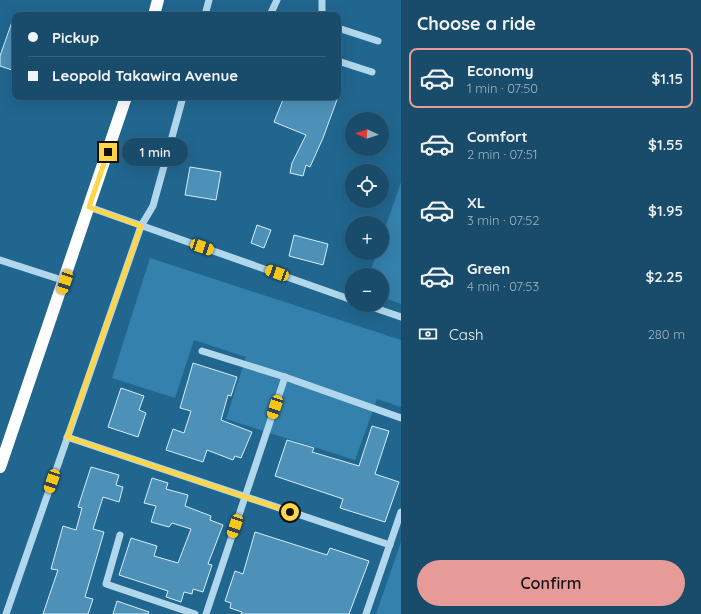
<!DOCTYPE html>
<html lang="en">
<head>
<meta charset="utf-8">
<style>
	body { margin:0; font-family:Quicksand,sans-serif; background:#225371; color:#f1f3f6; height:100vh; display:flex; flex-direction:column; font-size:15px; white-space:nowrap }
	* { box-sizing:border-box; margin:0 }
	p { font-size:13px; color:#9fb4c1 }
	.icon { flex:none; width:22px; height:22px; fill:none; stroke:currentColor; stroke-width:2; stroke-linecap:round; stroke-linejoin:round }
	.map { position:relative; flex:1; overflow:hidden }
	.panel { display:flex; flex-direction:column; background:#194c6b; width:300px }
	.panel>* { flex:none }
	.guide { position:absolute; left:12px; top:12px; width:329px; height:88px; border-radius:8px; box-shadow:0 4px 16px #0002,0 0 0 1px #37637e; display:grid; align-content:center; height:88px; padding:0 16px; background:#194c6b }
	.needle { width:26px; rotate:274deg }
	.tools { position:absolute; left:345px; top:112px; display:grid; gap:8px }
	.tools a { display:grid; place-items:center; width:44px; height:44px; border-radius:50%; background:#194c6b; box-shadow:0 4px 16px #0002,0 0 0 1px #37637e; font-size:20px }
	.end { position:absolute; width:18px; height:18px; margin:-9px; border:5px solid #ffd54a; background:#111; box-shadow:0 0 0 2px #111 }
	.from { border-radius:50% }
	.bubble { position:absolute; height:28px; border-radius:14px; background:#194c6b; box-shadow:0 4px 16px #0002,0 0 0 1px #37637e; font-size:13px; font-weight:600; line-height:28px; text-align:center }
	.car { position:absolute; width:12px; height:24px; margin:-12px -6px; border-radius:5px; box-shadow:0 0 3px 1px #0007; background:linear-gradient(#f5c518 24%,#345 0 40%,#f5c518 0 76%,#345 0 86%,#f5c518 0) }
	.guide b { display:flex; align-items:center; gap:14px; height:38px; font-size:15px }
	.guide b+b { border-top:1px solid #37637e }
	.guide i { width:10px; height:10px; background:#f1f3f6 }
	ul { padding:0; list-style:none }
	li { display:flex; align-items:center; gap:12px; height:60px; margin:0 8px 6px; padding:0 8px; border:2px solid transparent; border-radius:8px }
	li div { flex:1 }
	li b { display:block; font-size:15px }
	li em { font-style:normal; font-weight:600 }
	li.active { border-color:#e69b98 }
	li>.icon { width:36px; height:36px; stroke-width:1.5 }
	h2 { padding:0 16px; font-size:18px; line-height:48px }
	.pay { display:flex; align-items:center; gap:10px; height:44px; padding:0 16px; font-size:15px }
	.pay p { margin-inline-start:auto }
	.button { display:flex; gap:8px; margin-top:auto; padding:8px 16px }
	.button a { flex:1; height:46px; border-radius:24px; background:#e69b98; color:#111; font-size:16px; font-weight:600; line-height:46px; text-align:center }
	main { display:flex; flex:1; min-height:0 }
	.map>svg:first-child { display:block }
	.green { fill:#3581ad }
	.building { fill:#4e91b8; stroke:#d6edf9 }
	.lines { fill:none; stroke-linecap:round; stroke-linejoin:round }
	.minor { stroke:#b1d7ec; stroke-width:7 }
	.highway { stroke:#fff; stroke-width:12 }
	.route { stroke:#ffd54a; stroke-width:5 }
</style>
</head>
<body>
<main>
<div class="map">
<svg width="401" height="614" viewBox="0 0 401 614">
	<rect width="100%" height="100%" fill="#21668f"/>
	<!-- green -->
	<g class="green">
		<path d="M401,182v122l-19,-7v-22h-13l8,-22h5v-16z"/>
		<path d="M150,258l251,82v67l-24,-8 -22,61 -129,-41 20,-62 -52,-17 -19,58 -63,-20z"/>
		<path d="M401,542v72h-25z"/>
	</g>
	<!-- building -->
	<g class="building">
		<path d="M13,19h2v52l-15,-5v-10z"/>
		<path d="M284,97h54l-15,41 -13,29 -4,-2 -3,11 -13,-3 2,-10 14,-28 -32,-13z"/>
		<path d="M190,167l31,5 -5,28 -31,-5z"/>
		<path d="M257,225l14,5 -7,18 -13,-5z"/>
		<path d="M294,235l34,9 -5,21 -34,-9z"/>
		<path d="M193,363l44,14 -6,19 -3,-1 -7,25 31,12 -11,26 -6,-2 -2,4 -26,-10 -4,12 -37,-12 7,-21 11,4 7,-22 -11,-3z"/>
		<path d="M121,388l23,8 -5,14 7,3 -8,24 -30,-10z"/>
		<path d="M372,426l17,5 -14,43 24,8 -14,40 -45,-14 3,-9 -68,-23 12,-36 27,8 -2,4 47,14z"/>
		<path d="M91,467l28,8 -3,10 7,2 -4,15 -16,-5 -10,32 11,3 -19,65 8,2 -5,15h-45l15,-44 -7,-1 12,-43 13,4 6,-22 -4,-1z"/>
		<path d="M152,478l16,5 -2,6 22,6 -3,11 26,10 -1,4 13,5 -15,39 4,1 -9,27 -10,-3 -1,5 -8,-2 -3,10 -15,-5 2,-6 -49,-16 12,-37 26,8 -3,10 24,7 13,-34 -19,-6 -3,4 -18,-5 5,-16 -12,-3z"/>
		<path d="M255,532l72,23 3,-7 39,13 -20,53h-108l1,-2 -12,-4 1,-5 -6,-2 10,-30 8,3z"/>
		<path d="M117,601l32,11 -1,2h-35z"/>
	</g>
	<g class="lines">
		<!-- minor -->
		<g class="minor">
			<path d="M322,0v15"/>
			<path d="M205,15l4,-15"/>
			<path d="M270,15l7,-15"/>
			<path d="M338,28l40,13"/>
			<path d="M338,61l34,11"/>
			<path d="M89,207l263,93"/>
			<path d="M0,260l65,21"/>
			<path d="M366,305l35,12"/>
			<path d="M202,351l83,26 116,41"/>
			<path d="M67,437l323,108"/>
			<path d="M120,535l-14,49 89,30"/>
			<path d="M6,614l135,-388 12,-20 30,-109"/>
			<path d="M206,614l79,-237"/>
			<path d="M366,614l35,-102"/>
		</g>
		<!-- highway -->
		<g class="highway">
			<path d="M154,15l4,-15"/>
			<path d="M0,467l126,-370"/>
		</g>
	</g>
	<g class="lines">
		<!-- route -->
		<path class="route" d="M108,152l-19,55 52,19 -74,211 223,75"/>
	</g>
</svg>
<div class="tools">
<a><svg class="needle" viewBox="-14 -14 28 28"><path d="M0-13l5 13h-10z" fill="#e53935"/><path d="M0 13l5-13h-10z" fill="#9fb4c1"/></svg></a>
<a><svg class="icon" aria-label="locate" viewBox="0 0 24 24"><circle cx="12" cy="12" r="6"/><path d="M12 2v4M12 18v4M2 12h4M18 12h4"/></svg></a>
<a>+</a>
<a>−</a>
</div>
<i class="end from" style="left:290px;top:512px"></i>
<i class="end" style="left:108px;top:152px"></i>
<div class="bubble" style="left:122px;top:138px;width:66px">1 min</div>
<i class="car" style="left:202px;top:247px;rotate:109deg"></i>
<i class="car" style="left:277px;top:273px;rotate:290deg"></i>
<i class="car" style="left:65px;top:282px;rotate:199deg"></i>
<i class="car" style="left:275px;top:407px;rotate:198deg"></i>
<i class="car" style="left:52px;top:481px;rotate:199deg"></i>
<i class="car" style="left:235px;top:526px;rotate:199deg"></i>
<div class="guide">
<b><i class="from"></i>Pickup</b>
<b><i></i>Leopold Takawira Avenue</b>
</div>
</div>
<section class="panel">
<h2>Choose a ride</h2>
<ul>
<li class="active"><svg class="icon" aria-label="car" viewBox="0 0 24 24"><path d="M5 17H2v-5l4-1 3-4h7l3 4 3 1v5h-3M9 17h6M6 11h13"/><circle cx="7" cy="17" r="2"/><circle cx="17" cy="17" r="2"/></svg><div><b>Economy</b><p>1 min · 07:50</p></div><em>$1.15</em></li>
<li><svg class="icon" aria-label="car" viewBox="0 0 24 24"><path d="M5 17H2v-5l4-1 3-4h7l3 4 3 1v5h-3M9 17h6M6 11h13"/><circle cx="7" cy="17" r="2"/><circle cx="17" cy="17" r="2"/></svg><div><b>Comfort</b><p>2 min · 07:51</p></div><em>$1.55</em></li>
<li><svg class="icon" aria-label="car" viewBox="0 0 24 24"><path d="M5 17H2v-5l4-1 3-4h7l3 4 3 1v5h-3M9 17h6M6 11h13"/><circle cx="7" cy="17" r="2"/><circle cx="17" cy="17" r="2"/></svg><div><b>XL</b><p>3 min · 07:52</p></div><em>$1.95</em></li>
<li><svg class="icon" aria-label="car" viewBox="0 0 24 24"><path d="M5 17H2v-5l4-1 3-4h7l3 4 3 1v5h-3M9 17h6M6 11h13"/><circle cx="7" cy="17" r="2"/><circle cx="17" cy="17" r="2"/></svg><div><b>Green</b><p>4 min · 07:53</p></div><em>$2.25</em></li>
</ul>
<div class="pay"><svg class="icon" aria-label="cash" viewBox="0 0 24 24"><path d="M3 7h18v10H3z"/><circle cx="12" cy="12" r="2"/></svg>Cash<p>280 m</p></div>
<div class="button"><a>Confirm</a></div>
</section>
</main>
</body>
</html>
